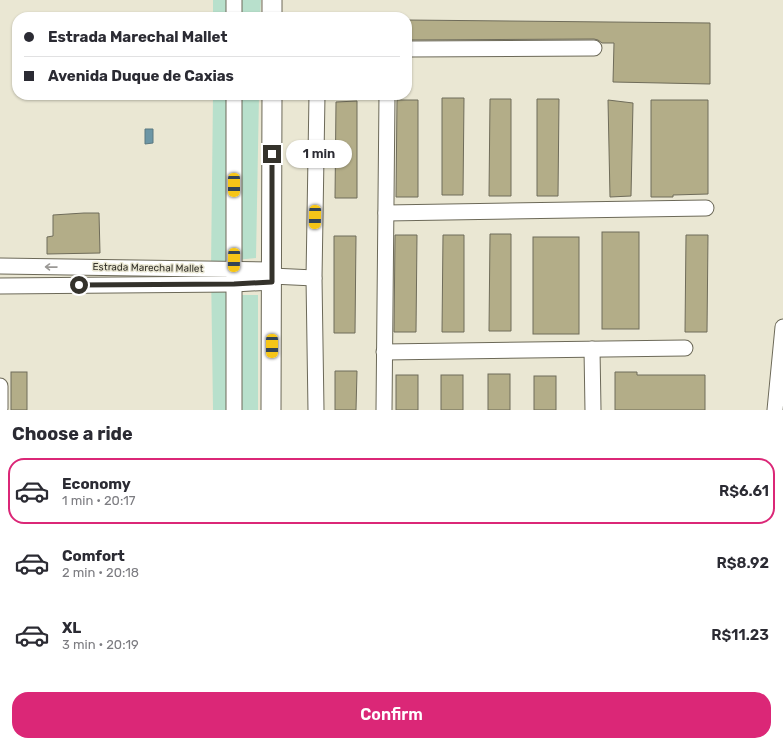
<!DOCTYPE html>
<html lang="en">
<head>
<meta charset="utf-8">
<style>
	body { margin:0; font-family:Rubik,sans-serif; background:#f7f7f7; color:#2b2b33; height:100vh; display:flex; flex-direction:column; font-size:15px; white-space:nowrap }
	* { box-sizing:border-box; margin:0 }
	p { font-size:13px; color:#7c7c81 }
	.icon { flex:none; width:22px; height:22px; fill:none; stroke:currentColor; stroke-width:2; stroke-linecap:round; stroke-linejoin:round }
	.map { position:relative; height:410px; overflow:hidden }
	.drawer { display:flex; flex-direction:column; background:#fff; flex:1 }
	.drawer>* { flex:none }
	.top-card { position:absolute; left:12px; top:12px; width:400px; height:88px; border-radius:16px; box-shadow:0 1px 3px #0004; display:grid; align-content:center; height:88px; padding:0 12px; background:#fff }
	.end { position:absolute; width:18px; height:18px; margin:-9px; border:5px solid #34322b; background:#fff; box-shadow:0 0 0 2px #fff }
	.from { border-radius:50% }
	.bubble { position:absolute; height:28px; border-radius:14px; background:#fff; box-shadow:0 1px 3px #0004; font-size:13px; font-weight:600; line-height:28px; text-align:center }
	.car { position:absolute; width:12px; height:24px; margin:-12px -6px; border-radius:5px; box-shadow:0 0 3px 1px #0007; background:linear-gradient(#f5c518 24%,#345 0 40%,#f5c518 0 76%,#345 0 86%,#f5c518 0) }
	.top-card b { display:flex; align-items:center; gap:14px; height:38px; font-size:15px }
	.top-card b+b { border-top:1px solid #e1e1e2 }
	.top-card i { width:10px; height:10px; background:#2b2b33 }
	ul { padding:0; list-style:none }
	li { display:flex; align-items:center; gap:12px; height:66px; margin:0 8px 6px; padding:0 4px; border:2px solid transparent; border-radius:16px }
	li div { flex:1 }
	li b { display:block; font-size:15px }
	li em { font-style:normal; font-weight:600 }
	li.selected { border-color:#db2777 }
	li>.icon { width:36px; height:36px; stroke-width:1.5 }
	h2 { padding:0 12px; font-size:18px; line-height:48px }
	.primary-button { display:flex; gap:8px; margin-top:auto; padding:8px 12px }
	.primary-button a { flex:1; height:46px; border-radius:16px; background:#db2777; color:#fff; font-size:16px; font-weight:600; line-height:46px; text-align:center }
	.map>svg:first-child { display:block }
	.green { fill:#b8e0cc }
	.water { fill:#6c96a5; stroke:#5b7880 }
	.building { fill:#b3ad88; stroke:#6f6c5a }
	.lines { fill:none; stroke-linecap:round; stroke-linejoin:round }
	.minor-casing { stroke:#6c6958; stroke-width:17 }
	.major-casing { stroke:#6c6958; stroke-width:21 }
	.minor { stroke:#fff; stroke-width:15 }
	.major { stroke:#fff; stroke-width:19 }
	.oneway { stroke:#9a9895 }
	.route { stroke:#34322b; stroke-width:5 }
	.labels { text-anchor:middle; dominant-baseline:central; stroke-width:3; stroke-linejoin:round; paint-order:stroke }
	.street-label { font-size:10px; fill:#34322b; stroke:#eae7d3 }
</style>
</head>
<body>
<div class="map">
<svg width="783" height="410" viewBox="0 0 783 410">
	<rect width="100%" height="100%" fill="#eae7d3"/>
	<!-- green -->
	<g class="green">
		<path d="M213,0h48l-1,17h-47z"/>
		<path d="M213,95h46l-3,163 -20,2v35h22v115h-45l-2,-141z"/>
	</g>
	<!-- water -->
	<path class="water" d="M145,129h8v14l-8,1z"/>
	<!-- building -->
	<g class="building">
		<path d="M407,20l303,3v61l-97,-2 1,-39h-12l-4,-3 -4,-1 -187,1z"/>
		<path d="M442,98h22l-1,97h-21z"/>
		<path d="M490,99h21v97h-22z"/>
		<path d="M537,99h22l-1,97h-21z"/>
		<path d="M397,100h21v97h-22z"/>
		<path d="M608,100l25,3 -2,93 -21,1z"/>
		<path d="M651,100h57v94l-35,1v2h-22z"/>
		<path d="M357,101v97h-22l1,-96z"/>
		<path d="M84,213h15l1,40 -53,1v-17l6,-1v-21z"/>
		<rect x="602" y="232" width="37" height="97"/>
		<path d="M490,234h21v97h-22z"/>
		<path d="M395,235h22l-1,97h-22z"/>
		<path d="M443,235h21v97h-22z"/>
		<path d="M686,235h22l-1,97h-22z"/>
		<path d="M334,236h22l-1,97h-21z"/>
		<rect x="533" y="237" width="46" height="97"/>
		<path d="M335,371h22l-1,39h-21z"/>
		<rect x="11" y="372" width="16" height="38"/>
		<path d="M615,372h22v3h68v35h-90z"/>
		<rect x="488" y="374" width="22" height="36"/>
		<rect x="396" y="375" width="22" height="35"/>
		<rect x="441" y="375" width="22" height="35"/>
		<rect x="534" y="376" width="22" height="34"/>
	</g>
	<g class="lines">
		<!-- minor casing -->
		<g class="minor-casing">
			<g id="minor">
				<path d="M234,17v-17"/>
				<path d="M407,49l187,-1"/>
				<path d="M386,213l320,-5"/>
				<path d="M0,266l272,4"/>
				<path d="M272,276l42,2"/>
				<path d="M0,286l234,-2 38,-2"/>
				<path d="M592,349l1,61"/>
				<path d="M384,352l301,-4"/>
				<path d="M0,386v22"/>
				<path d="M234,410v-315"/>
				<path d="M316,410l-2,-132 3,-183"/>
				<path d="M384,410l3,-315"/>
				<path d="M775,410l8,-83"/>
			</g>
		</g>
		<!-- major casing -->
		<g class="major-casing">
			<g id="major">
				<path d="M272,17v-17"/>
				<path d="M271,410l1,-315"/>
			</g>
		</g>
		<!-- minor -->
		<use href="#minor" class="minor"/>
		<!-- major -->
		<use href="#major" class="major"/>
	</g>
	<!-- one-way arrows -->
	<defs><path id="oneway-shaft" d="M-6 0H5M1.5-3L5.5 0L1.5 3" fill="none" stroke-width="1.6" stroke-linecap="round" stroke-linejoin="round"/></defs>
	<use class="oneway" href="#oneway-shaft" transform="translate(51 267) rotate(-179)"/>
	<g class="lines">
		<!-- route -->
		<path class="route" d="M79,285l155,-1 38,-2v-128"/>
	</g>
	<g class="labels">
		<!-- street labels -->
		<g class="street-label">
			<text transform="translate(148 268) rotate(1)">Estrada Marechal Mallet</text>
		</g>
	</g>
</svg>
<i class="end from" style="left:79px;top:285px"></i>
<i class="end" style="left:272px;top:154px"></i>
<div class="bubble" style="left:286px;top:140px;width:66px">1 min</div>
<i class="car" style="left:234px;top:185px;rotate:180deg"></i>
<i class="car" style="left:315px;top:217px;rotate:181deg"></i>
<i class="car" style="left:234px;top:260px;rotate:181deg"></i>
<i class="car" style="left:272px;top:346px;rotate:180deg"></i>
<div class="top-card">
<b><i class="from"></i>Estrada Marechal Mallet</b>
<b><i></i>Avenida Duque de Caxias</b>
</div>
</div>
<section class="drawer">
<h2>Choose a ride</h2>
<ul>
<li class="selected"><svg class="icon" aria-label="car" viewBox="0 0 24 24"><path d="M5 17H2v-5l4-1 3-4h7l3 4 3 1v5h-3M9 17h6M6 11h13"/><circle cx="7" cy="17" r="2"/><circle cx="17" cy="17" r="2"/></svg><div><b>Economy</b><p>1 min · 20:17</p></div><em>R$6.61</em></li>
<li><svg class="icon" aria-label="car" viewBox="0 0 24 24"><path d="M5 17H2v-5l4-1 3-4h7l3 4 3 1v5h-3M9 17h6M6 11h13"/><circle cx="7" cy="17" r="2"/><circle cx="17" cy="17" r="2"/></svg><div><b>Comfort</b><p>2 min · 20:18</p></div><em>R$8.92</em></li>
<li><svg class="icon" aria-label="car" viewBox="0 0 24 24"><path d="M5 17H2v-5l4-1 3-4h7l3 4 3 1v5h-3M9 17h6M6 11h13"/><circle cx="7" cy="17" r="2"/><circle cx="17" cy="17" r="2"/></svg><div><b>XL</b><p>3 min · 20:19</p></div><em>R$11.23</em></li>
</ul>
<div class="primary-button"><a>Confirm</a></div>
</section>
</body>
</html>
